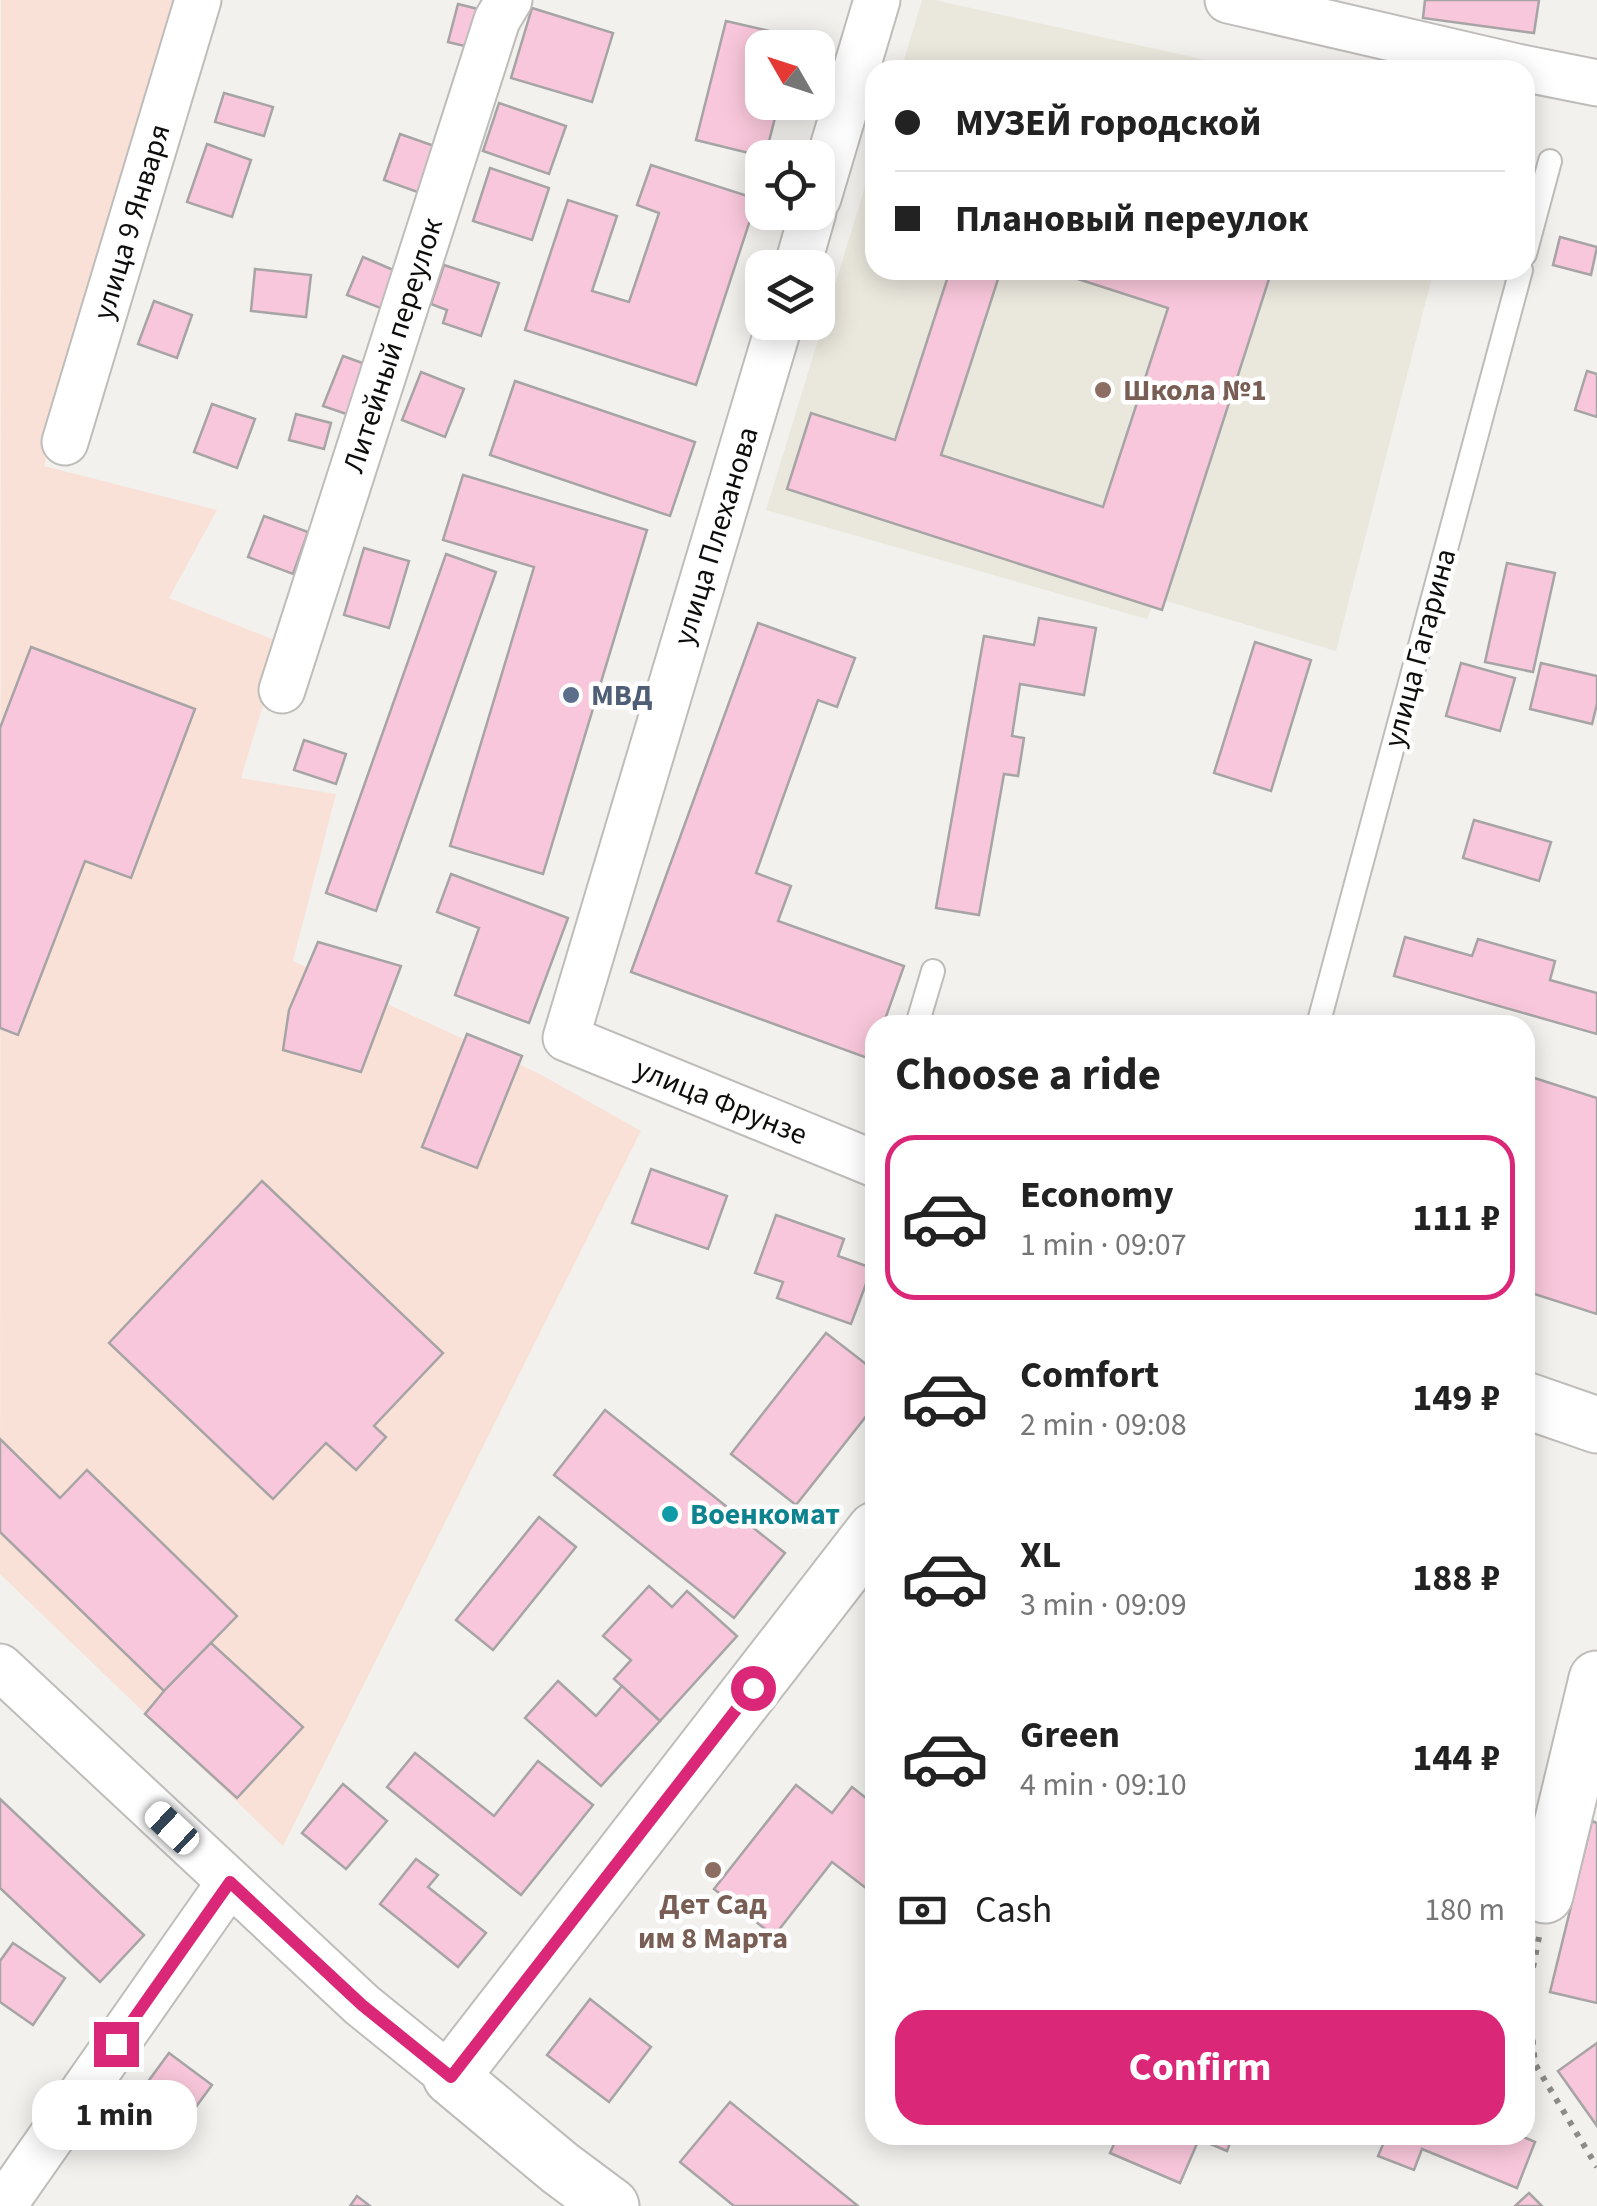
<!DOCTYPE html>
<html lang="en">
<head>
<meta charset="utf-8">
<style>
	body { margin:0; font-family:"Source Sans 3",sans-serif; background:#f6f6f6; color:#222; height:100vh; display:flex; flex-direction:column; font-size:38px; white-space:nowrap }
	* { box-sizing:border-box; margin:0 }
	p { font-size:32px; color:#767676 }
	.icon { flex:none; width:55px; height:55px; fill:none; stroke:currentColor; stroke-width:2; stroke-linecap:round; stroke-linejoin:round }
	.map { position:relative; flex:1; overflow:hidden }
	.sheet { position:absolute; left:865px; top:1015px; width:670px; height:1130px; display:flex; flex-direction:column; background:#fff; border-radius:30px; box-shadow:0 5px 25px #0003 }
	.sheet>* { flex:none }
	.top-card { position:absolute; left:865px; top:60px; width:670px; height:220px; border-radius:30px; box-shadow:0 5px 25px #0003; display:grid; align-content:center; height:220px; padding:0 30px; background:#fff }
	.needle { width:65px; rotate:309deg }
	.buttons { position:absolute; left:745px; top:30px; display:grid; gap:20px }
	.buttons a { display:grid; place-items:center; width:90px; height:90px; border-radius:20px; background:#fff; box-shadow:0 5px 25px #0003; font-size:50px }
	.end { position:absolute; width:45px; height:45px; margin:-22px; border:12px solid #db2777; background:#fff; box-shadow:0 0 0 5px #fff }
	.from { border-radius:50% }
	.bubble { position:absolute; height:70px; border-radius:30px; background:#fff; box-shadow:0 5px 25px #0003; font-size:32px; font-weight:700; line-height:70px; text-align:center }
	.car { position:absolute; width:30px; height:60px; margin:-30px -15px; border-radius:12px; box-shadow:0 0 8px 2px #0007; background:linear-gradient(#fff 24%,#345 0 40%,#fff 0 76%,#345 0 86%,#fff 0) }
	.top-card b { display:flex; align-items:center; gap:35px; height:95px; font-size:38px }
	.top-card b+b { border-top:2px solid #e0e0e0 }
	.top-card i { width:25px; height:25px; background:#222 }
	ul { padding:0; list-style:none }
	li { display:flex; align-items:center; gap:30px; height:165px; margin:0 20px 15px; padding:0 10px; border:5px solid transparent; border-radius:30px }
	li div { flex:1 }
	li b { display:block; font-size:38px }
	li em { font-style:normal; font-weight:700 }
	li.selected { border-color:#db2777 }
	li>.icon { width:90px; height:90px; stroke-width:1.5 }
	h2 { padding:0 30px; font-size:45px; line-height:120px }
	.pay { display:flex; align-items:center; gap:25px; height:110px; padding:0 30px; font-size:38px }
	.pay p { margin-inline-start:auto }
	.button { display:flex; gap:20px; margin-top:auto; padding:20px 30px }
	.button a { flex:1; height:115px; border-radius:30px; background:#db2777; color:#fff; font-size:40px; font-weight:700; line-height:115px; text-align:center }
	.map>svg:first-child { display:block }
	.industrial { fill:#fae1d8 }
	.built { fill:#eae7dd }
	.building { fill:#f9c7db; stroke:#a7a4a5; stroke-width:2.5 }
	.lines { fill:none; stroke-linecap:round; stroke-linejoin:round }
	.service-casing { stroke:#bebdba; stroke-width:26 }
	.minor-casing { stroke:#bebdba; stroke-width:49 }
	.tertiary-casing { stroke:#bebdba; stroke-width:59 }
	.path { stroke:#8b8b88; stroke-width:6; stroke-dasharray:5 8; stroke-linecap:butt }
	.service { stroke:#fff; stroke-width:22 }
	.minor { stroke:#fff; stroke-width:45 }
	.tertiary { stroke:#fff; stroke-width:55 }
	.route { stroke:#db2777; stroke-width:12 }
	.education-dot { fill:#8d6e63; stroke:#fff; stroke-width:4 }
	.service-dot { fill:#5c6f8a; stroke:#fff; stroke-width:4 }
	.culture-dot { fill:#0f9aa8; stroke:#fff; stroke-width:4 }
	.labels { text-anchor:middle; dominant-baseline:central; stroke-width:9; stroke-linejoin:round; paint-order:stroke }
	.street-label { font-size:30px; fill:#0d0d0c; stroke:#fff }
	.education-label { font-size:30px; font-weight:bold; fill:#785e54; stroke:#fff; text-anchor:start }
	.service-label { font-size:30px; font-weight:bold; fill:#4e5e75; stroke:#fff; text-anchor:start }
	.culture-label { font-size:30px; font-weight:bold; fill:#0d838f; stroke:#fff; text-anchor:start }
</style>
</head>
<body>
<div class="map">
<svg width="1597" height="2206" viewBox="0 0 1597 2206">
	<rect width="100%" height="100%" fill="#f2f1ee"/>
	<!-- industrial -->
	<path class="industrial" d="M1,0h177l-134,466 173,44 -48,88 113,45 -41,135 95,16 -43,167 245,112 103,58 -358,715 -283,-272z"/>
	<!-- built -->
	<g class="built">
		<path d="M922,0h13l316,70h-350z"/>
		<path d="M875,154v116h559l-98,381 -180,-53 -9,21 -381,-109z"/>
	</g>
	<!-- building -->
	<g class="building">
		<path d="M1425,0h114l-5,33 -111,-15z"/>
		<path d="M458,4l24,6 -9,38 -25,-6z"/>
		<path d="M532,8l81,25 -21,69 -81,-24z"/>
		<path d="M726,21l69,16 -2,11h-31v54h17l-14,55 -69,-17z"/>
		<path d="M224,93l49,14 -9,29 -49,-14z"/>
		<path d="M499,103l67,23 -17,48 -66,-23z"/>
		<path d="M400,134l40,14 -17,46 -39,-14z"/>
		<path d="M207,144l44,16 -19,57 -45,-15z"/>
		<path d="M651,165l106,34 -61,186 -171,-55 43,-130 49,16 -25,75 37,11 30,-89 -22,-8z"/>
		<path d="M490,168l59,20 -17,52 -59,-19z"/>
		<path d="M1560,237l37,10 -6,28 -38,-10z"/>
		<path d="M363,257l35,15 -15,37 -36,-14z"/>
		<path d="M444,265l55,18 -18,53 -38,-13 4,-13 -16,-6z"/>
		<path d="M255,269l56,6 -5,42 -55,-6z"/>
		<path d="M950,270h51l-60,185 162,52 65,-199 -118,-38h222l-110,340 -375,-121 24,-76 84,27z"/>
		<path d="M154,301l38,14 -15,43 -39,-14z"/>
		<path d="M343,356l25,9 -19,50 -26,-9z"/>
		<path d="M1587,371l10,3v43l-22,-7z"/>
		<path d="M421,372l43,17 -19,48 -43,-17z"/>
		<path d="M515,381l180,61 -25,74 -180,-61z"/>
		<path d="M212,404l43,15 -18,49 -43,-16z"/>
		<path d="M296,414l35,9 -7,26 -35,-9z"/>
		<path d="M463,475l184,55 -104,344 -93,-28 84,-279 -91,-27z"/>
		<path d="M264,516l44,16 -15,42 -45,-17z"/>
		<path d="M364,548l45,13 -20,67 -45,-13z"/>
		<path d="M446,554l50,18 -120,339 -50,-18z"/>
		<path d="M1507,563l48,10 -22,99 -48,-10z"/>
		<path d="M1039,618l57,10 -12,67 -64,-11 -8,52 12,2 -6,38 -14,-2 -25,141 -43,-7 48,-272 50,9z"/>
		<path d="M758,623l97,35 -18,49 -19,-7 -62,173 35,13 -13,35 126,45 -21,59h-8v20l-5,14 -239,-87z"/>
		<path d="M1255,642l56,18 -40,131 -57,-18z"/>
		<path d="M31,647l164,62 -64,169 -46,-17 -67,174 -18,-7v-300z"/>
		<path d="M1461,663l54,15 -15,53 -54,-15z"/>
		<path d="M1541,663l56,13v28l-5,20 -62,-15z"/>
		<path d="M304,740l42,14 -10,30 -42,-14z"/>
		<path d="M1474,820l77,22 -12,39 -76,-23z"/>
		<path d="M451,874l117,44 -39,105 -74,-28 24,-67 -42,-16z"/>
		<path d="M1405,937l67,19 6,-17 77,22 -5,19 47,13v41l-203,-58z"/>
		<path d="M318,942l83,24 -40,106 -78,-22 6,-40z"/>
		<path d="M467,1034l55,22 -45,112 -55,-21z"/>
		<path d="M1525,1075l72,23v216l-72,-23z"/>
		<path d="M651,1169l76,27 -19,53 -76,-26z"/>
		<path d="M262,1181l181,172 -69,73 12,11 -30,33 -30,-27 -53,56 -164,-156z"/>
		<path d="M776,1215l68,24 -6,17 34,12 -21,56 -74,-26 6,-16 -28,-9z"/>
		<path d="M826,1333l49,38v34l-79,100 -65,-51z"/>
		<path d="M605,1410l180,143 -51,65 -180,-143z"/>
		<path d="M0,1439l60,59 27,-28 150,146 -73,75 -164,-159z"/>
		<path d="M539,1517l37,30 -83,103 -37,-30z"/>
		<path d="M649,1586l23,21 15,-16 50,45 -77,85 -46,-42 17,-19 -28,-24z"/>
		<path d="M211,1643l92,84 -66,71 -92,-84 19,-23z"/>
		<path d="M558,1681l38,35 26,-30 38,35 -59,65 -76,-68z"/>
		<path d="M415,1753l79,63 44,-55 55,44 -72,90 -134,-108z"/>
		<path d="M343,1784l44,37 -41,48 -44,-36z"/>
		<path d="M796,1785l36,28 20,-26 23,18v90l-43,-33 -58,74 -60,-47z"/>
		<path d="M0,1799l144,136 -44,47 -100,-94z"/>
		<path d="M1592,1821l5,2v180l-47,-11z"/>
		<path d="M416,1859l22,16 -10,12 58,46 -28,34 -78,-63z"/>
		<path d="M13,1943l52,35 -32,47 -33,-23v-41z"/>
		<path d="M590,1999l61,48 -42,55 -62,-47z"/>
		<path d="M1597,2043v83l-39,-55z"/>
		<path d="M169,2053l43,32 -36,49 -43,-32z"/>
		<path d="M730,2102l128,104h-124l-54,-44z"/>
		<path d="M1118,2135h115l-6,16 -28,-12 -19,44 -70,-30z"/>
		<path d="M1387,2135h132l16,7 -18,46 -95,-39 -8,21 -36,-14z"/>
		<path d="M1529,2193l13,13h-27z"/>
		<path d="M357,2196l13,10h-20z"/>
	</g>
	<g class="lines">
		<!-- service casing -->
		<g class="service-casing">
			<g id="service">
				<path d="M1525,254l25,-93"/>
				<path d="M917,1025l16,-54"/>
				<path d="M1318,1025l203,-755"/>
			</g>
		</g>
		<!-- minor casing -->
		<g class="minor-casing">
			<g id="minor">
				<path d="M1228,0l289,67 80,16"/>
				<path d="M818,198l59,-198"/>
				<path d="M797,268l16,-56"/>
				<path id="s1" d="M780,322l-214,716 309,126"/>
				<path id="s2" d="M65,442l133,-442"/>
				<path id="s3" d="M282,690l215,-670 12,-20"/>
				<path d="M0,1667l362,338 89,72"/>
				<path d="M3,2206l227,-324"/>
			</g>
		</g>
		<!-- tertiary casing -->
		<g class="tertiary-casing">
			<g id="tertiary">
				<path d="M1525,1400l72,25"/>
				<path d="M1545,1895l52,-216"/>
				<path d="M611,2206l-51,-38 -109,-91 424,-547"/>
			</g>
		</g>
		<!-- path -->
		<path class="path" d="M1539,1937l-11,56 7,71 62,103"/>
		<!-- service -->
		<use href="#service" class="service"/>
		<!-- minor -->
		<use href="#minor" class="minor"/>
		<!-- tertiary -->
		<use href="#tertiary" class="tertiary"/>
	</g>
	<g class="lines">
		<!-- route -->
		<path class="route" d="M116,2044l114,-162 132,123 89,72 302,-389"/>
	</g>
	<!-- markers -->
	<g class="education-dot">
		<circle cx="1103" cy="390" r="10"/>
		<circle cx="713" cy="1870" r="10"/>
	</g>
	<circle class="service-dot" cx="571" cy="695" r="10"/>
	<circle class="culture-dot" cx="670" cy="1514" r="10"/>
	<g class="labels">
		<!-- street labels -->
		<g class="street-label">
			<text stroke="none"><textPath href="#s2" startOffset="230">улица 9 Января</textPath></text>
			<text stroke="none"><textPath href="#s3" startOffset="362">Литейный переулок</textPath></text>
			<text transform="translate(716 536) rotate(-73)">улица Плеханова</text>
			<text transform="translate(1420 648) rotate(-75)">улица Гагарина</text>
			<text stroke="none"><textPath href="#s1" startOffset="915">улица Фрунзе</textPath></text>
		</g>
		<!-- education labels -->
		<g class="education-label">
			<text x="1123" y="390">Школа №1</text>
			<text x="713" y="1904" text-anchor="middle">Дет Сад<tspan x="713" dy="34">им 8 Марта</tspan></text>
		</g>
		<!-- service labels -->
		<g class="service-label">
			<text x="591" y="695">МВД</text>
		</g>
		<!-- culture labels -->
		<g class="culture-label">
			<text x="690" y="1514">Военкомат</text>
		</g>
	</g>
</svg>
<div class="buttons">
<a><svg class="needle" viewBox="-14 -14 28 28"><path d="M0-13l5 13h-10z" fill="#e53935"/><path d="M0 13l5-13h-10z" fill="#767676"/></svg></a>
<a><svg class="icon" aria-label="locate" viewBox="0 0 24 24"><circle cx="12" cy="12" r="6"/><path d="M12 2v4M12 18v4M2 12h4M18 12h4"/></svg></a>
<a><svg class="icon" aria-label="layers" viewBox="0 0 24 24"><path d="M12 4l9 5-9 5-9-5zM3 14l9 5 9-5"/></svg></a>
</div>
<i class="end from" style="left:753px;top:1688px"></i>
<i class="end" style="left:116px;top:2044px"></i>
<div class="bubble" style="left:32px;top:2080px;width:165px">1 min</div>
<i class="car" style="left:172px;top:1828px;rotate:313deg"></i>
<div class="top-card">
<b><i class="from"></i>МУЗЕЙ городской</b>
<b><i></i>Плановый переулок</b>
</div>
<section class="sheet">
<h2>Choose a ride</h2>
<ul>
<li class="selected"><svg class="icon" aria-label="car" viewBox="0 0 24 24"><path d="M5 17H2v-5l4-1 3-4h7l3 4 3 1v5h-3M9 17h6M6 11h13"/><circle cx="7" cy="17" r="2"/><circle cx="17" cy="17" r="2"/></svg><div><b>Economy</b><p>1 min · 09:07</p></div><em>111 ₽</em></li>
<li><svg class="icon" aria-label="car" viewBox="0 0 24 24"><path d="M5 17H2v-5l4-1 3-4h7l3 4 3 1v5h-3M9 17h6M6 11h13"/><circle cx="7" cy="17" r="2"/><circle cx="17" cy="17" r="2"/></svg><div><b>Comfort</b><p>2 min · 09:08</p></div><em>149 ₽</em></li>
<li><svg class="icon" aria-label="car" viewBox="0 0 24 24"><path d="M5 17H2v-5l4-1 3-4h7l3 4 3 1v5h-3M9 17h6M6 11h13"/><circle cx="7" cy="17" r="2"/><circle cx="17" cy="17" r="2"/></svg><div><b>XL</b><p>3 min · 09:09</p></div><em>188 ₽</em></li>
<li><svg class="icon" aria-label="car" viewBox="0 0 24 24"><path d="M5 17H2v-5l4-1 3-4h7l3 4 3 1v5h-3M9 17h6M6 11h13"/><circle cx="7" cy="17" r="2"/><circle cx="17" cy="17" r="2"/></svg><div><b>Green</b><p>4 min · 09:10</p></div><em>144 ₽</em></li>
</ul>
<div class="pay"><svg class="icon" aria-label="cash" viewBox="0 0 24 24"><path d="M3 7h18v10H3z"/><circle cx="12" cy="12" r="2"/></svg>Cash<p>180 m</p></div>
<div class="button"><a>Confirm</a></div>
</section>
</div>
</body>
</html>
